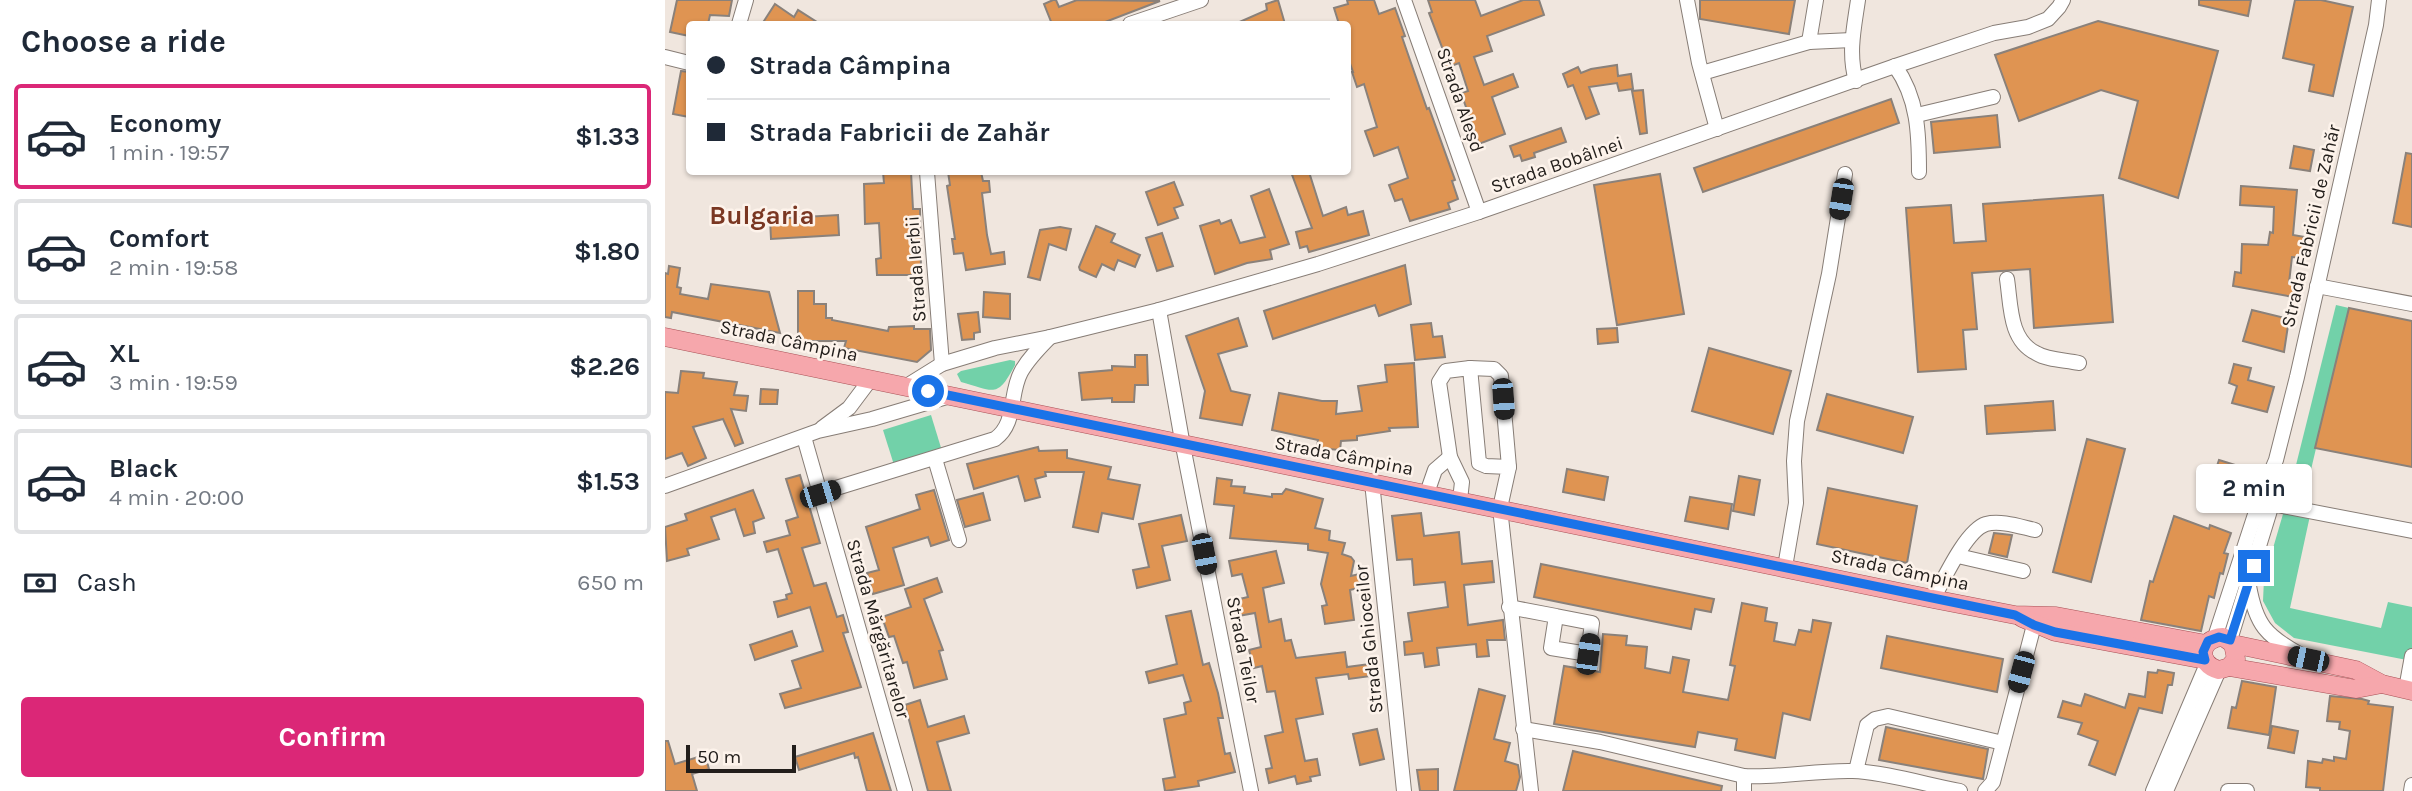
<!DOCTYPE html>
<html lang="en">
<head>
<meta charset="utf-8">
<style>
	body { margin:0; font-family:Karla,sans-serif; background:#f6f6f7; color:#1f2937; height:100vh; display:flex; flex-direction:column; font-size:26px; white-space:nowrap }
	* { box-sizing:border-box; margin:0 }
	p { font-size:23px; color:#747a83 }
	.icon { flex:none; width:38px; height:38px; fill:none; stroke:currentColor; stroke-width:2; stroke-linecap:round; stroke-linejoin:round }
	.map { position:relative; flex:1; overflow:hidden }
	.details { display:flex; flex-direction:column; background:#fff; width:665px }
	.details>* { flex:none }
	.top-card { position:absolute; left:21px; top:21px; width:665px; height:154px; border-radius:7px; box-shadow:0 2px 5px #0004; display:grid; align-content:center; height:154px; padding:0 21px; background:#fff }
	.scale { position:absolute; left:21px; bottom:18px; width:110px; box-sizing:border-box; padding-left:7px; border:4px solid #221e1b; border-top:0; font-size:19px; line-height:24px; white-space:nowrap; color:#221e1b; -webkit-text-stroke:5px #fdf3eb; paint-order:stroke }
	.end { position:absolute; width:32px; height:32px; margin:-16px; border:9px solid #1a73e8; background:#fff; box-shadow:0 0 0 4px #fff }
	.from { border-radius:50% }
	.bubble { position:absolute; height:49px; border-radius:7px; background:#fff; box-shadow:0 2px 5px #0004; font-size:23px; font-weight:700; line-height:49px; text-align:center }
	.car { position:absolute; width:21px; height:42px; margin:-21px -10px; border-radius:9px; box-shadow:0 0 5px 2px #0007; background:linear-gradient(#222 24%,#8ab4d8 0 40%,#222 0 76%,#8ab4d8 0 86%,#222 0) }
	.top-card b { display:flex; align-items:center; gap:24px; height:66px; font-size:26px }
	.top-card b+b { border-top:2px solid #e0e1e3 }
	.top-card i { width:18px; height:18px; background:#1f2937 }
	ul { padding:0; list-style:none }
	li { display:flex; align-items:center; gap:21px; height:105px; margin:0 14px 10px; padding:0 7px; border:4px solid #e0e1e3; border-radius:7px }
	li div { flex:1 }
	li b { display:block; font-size:26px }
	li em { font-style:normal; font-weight:700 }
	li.selected { border-color:#db2777 }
	li>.icon { width:63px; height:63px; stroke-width:1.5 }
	h2 { padding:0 21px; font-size:32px; line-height:84px }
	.pay { display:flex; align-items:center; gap:18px; height:77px; padding:0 21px; font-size:26px }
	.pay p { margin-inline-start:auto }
	.button { display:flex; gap:14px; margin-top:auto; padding:14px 21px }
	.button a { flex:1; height:80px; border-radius:7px; background:#db2777; color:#fff; font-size:28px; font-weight:700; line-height:80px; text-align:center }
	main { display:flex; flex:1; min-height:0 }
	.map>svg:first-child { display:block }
	.green { fill:#72d1a9 }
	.building { fill:#df9452; stroke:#8a817a; stroke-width:2 }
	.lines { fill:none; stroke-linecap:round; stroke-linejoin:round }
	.minor-casing { stroke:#877d76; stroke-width:16 }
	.major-casing { stroke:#a85156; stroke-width:19 }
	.minor { stroke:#fff; stroke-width:14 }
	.major { stroke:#f6a7ac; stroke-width:18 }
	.route { stroke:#1a73e8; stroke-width:9 }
	.labels { text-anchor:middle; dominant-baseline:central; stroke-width:5; stroke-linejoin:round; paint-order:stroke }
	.street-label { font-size:19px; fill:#221e1b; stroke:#fdf3eb }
	.district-label { font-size:26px; font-weight:bold; fill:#7a3722; stroke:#fdf3eb }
</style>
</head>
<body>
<main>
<section class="details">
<h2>Choose a ride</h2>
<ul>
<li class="selected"><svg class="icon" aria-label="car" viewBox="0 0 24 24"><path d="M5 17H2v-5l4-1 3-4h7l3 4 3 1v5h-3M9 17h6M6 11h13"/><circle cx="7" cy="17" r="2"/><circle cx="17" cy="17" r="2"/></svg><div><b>Economy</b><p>1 min · 19:57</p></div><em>$1.33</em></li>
<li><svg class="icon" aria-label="car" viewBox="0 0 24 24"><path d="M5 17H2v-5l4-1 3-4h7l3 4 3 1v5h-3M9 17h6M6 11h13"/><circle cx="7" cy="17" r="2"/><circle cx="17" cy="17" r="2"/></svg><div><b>Comfort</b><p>2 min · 19:58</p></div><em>$1.80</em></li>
<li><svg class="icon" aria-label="car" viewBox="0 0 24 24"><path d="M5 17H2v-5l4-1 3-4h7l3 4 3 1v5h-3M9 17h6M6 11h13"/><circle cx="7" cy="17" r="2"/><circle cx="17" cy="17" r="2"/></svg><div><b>XL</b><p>3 min · 19:59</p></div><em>$2.26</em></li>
<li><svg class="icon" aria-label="car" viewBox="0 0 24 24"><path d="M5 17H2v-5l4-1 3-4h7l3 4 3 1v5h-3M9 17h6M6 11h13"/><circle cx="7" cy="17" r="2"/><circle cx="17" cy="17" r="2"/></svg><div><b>Black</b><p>4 min · 20:00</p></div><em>$1.53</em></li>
</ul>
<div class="pay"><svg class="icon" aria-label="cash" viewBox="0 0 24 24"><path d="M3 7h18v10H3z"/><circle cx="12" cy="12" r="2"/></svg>Cash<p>650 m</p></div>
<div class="button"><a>Confirm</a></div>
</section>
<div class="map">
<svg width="1747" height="791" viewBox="0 0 1747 791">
	<rect width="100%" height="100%" fill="#f0e6de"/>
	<!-- green -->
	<g class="green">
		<path d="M1671,305l13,3 -47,200 9,3 -21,97 91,20 7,-26 24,5v54l-118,-23 -19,-15 -12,-22 1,-22 24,-82z"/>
		<path d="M345,360l5,1v4c-18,34 -20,26 -54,17l-4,-8 4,-3z"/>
		<path d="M266,415l11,36 -48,14 -11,-35z"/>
	</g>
	<!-- building -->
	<g class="building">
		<path d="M12,0h55l-3,16 -19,-1 -2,9h-19v12l-19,-4z"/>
		<path d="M388,0h3l3,7 18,-7 83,1 -60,23h-48l-8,-20z"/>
		<path d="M613,0l7,24h-50l32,-14 -1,-6z"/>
		<path d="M682,0h27l5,14 16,-6 10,28 -3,1 25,72 2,-1 26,72 -3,1 6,18 -10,4 2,6 -40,12 -8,-22 -7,2 -6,-16 19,-7 -10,-31 -24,9 -9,-25 12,-4 -13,-43 -7,3 -5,-15h1l-6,-17v-31h-8l-5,-16 14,-4z"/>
		<path d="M763,0h47l6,16 42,-16h16l5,15 -57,21 5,15 -18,6 10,28 29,-11 5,13 -26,10 13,37 -26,10 -18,-51 7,-2 -9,-28 -13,5 -6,-17 3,-1 -14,-37 3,-1z"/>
		<path d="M1035,0h95l-6,34 -89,-15z"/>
		<path d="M1534,0h52l-3,16 -49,-11z"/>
		<path d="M1630,0h26l32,7 -20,89 -24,-5 5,-26 -31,-7z"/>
		<path d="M110,4l19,13 4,-7 22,14h-58z"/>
		<path d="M1433,21l120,30 -40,147 -59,-20 19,-77 -37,-11 -82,31 -24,-66z"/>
		<path d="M952,65l1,11 13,-2 2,15 -14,2 -2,-8 -28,4 10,27 -13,5 -13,-34 -5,2 -5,-13 15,-7 3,6 10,-4z"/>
		<path d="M16,71l8,1v45l-16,-3z"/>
		<path d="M978,90l4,43 -7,1 -8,-43z"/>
		<path d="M1226,99l8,24 -196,69 -9,-24z"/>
		<path d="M1332,115l3,32 -66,6 -3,-31z"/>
		<path d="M896,128l5,14 -32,11 1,4 -13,4 -2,-6 -6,2 -4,-11z"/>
		<path d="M1629,146l20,4 -4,21 -20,-3z"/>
		<path d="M1741,153l6,1v73l-19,-4z"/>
		<path d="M218,172h28l2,37h7l1,61h-2v5h-42l-1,-16 5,-1 -2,-35 -14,1 -1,-40 20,-1z"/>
		<path d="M283,172h33l2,9h6l1,11 -8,1 5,42 4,19 13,-2 1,12 -39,6 -3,-17 -9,1 -2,-15h3l-8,-53 3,-1z"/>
		<path d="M626,172h18l14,44 23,-9 2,8 15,-4 6,24 -60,17 -2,-6 -7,2 -4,-16 16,-4z"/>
		<path d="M995,174l24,140 -67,11 -23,-140z"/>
		<path d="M509,182l9,23 -9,3 4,10 -20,7 -12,-33z"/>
		<path d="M1576,186l56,4 -4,45 12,2 -2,21 -11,-1 -3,26 7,1 -3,13 -60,-11 2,-14 6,1 1,-29 26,1 2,-13 3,1 1,-26 -34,-2z"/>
		<path d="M604,189l20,55 -19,6 2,9 -25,4 -32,11 -15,-48 19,-6 2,4 10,-4 9,23 25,-6 -14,-41z"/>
		<path d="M1438,195l10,127 -79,6 -4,-59 -58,4 5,56 -14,1 3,39 -48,3 -12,-164 45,-3 3,38 32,-2 -3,-37z"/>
		<path d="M173,215l1,20 -68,4 -1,-20z"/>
		<path d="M431,226l19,8 -4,8 29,13 -5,12 -17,-7 -4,10 -12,-6 -6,13 -16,-7 -1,-3z"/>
		<path d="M395,227l11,2 -5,21 -17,-6 -9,36 -12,-3 12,-47z"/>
		<path d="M497,233l11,33 -16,5 -11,-33z"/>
		<path d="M740,265l6,39 -32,12 -4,-11 -102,34 -9,-28z"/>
		<path d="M4,266l11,2 -3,19 4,1 -1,6 28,5 3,-15 58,8 11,41 -108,-21 -1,6 -6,-1v-44l3,1z"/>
		<path d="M133,291h16v13h12v14h6v2l56,11 1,-4 25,-1v3h16l1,21 -14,12 -73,-14 2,-7h-48z"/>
		<path d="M319,292l26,2v25l-27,-2z"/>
		<path d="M1684,308l63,13v146l-97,-19z"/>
		<path d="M1587,310l37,9 -5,33 -41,-11z"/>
		<path d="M313,312l2,20 -6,1v6l-12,1 -4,-26z"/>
		<path d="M573,318l9,28 -29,8 13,37 19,4 -8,30 -42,-7 5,-27 -19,-55z"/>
		<path d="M766,323l2,14 9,-1 3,21 -30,3 -4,-35z"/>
		<path d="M952,328l1,14 -20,2 -1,-15z"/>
		<path d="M1044,348l82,23 -18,63 -81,-23z"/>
		<path d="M470,355h12l1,30h-13l-1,17h-22v-4l-30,2 -3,-27 33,-3v-4l23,1z"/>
		<path d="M749,363l4,64 -29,1 1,3 -33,5v4l-16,1 -1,9 -23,-2 1,-8 -46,-10 7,-37 43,8h15l-1,13 26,-3 -4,-25 29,-4 -2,-17z"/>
		<path d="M1569,364l17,4 -3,12 26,7 -7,25 -35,-9 5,-17 -8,-3z"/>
		<path d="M16,371l23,2 -1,5 34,4 -3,13 14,1 -2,15 -15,-2 12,34 -8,3 -12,-27 -30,8 13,31 -18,8 -6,-13 -17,6v-67l13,1z"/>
		<path d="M96,389l17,1 -1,14h-17z"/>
		<path d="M1162,394l86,23 -10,36 -86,-23z"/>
		<path d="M1388,401l2,29 -68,4 -2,-28z"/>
		<path d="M1422,439l38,10 -34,133 -38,-10z"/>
		<path d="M373,447l1,4 28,-1v8l44,9 -3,12 32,6 -7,34 -31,-6 -4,19 -25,-5 11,-55h-39l1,4 -11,3 5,18 -15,4 -7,-25 -44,13 -7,-25z"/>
		<path d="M1554,460l32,10 -6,16 -31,-11z"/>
		<path d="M902,469l41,8 -4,23 -41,-8z"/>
		<path d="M135,475l20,68 -18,5 12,38 12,-3 11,34 6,-2 5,17 -5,1 18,54 -76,21 -5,-14 21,-6 -9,-27 31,-10 -13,-44 -32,10 -4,-15 13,-3 -1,-4 6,-2 -14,-44 -11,3 -3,-10 26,-7 -4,-14 12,-4 -12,-38z"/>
		<path d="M1074,476l21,4 -6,35 -21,-4z"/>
		<path d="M552,478l15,2 -1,6 14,1 -1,6 28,4v-3h10l4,-5 37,10 -8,29 15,3 -1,9 16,3 -3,11 9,3 3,4 -3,15 13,-3 5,12 -19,5 4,30 -29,4 -3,-18 5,-1 -6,-21 7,-31 -20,-3v-6l-78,-6 4,-32 -20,-2z"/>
		<path d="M1163,488l89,18 -10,57 -90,-19z"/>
		<path d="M88,490l11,28 -11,4 2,11 -11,3 -9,-27 -24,8 8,22 -32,10 2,6 -22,6 -2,-34 22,-7 -2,-6z"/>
		<path d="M269,490l15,50 -18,6 -3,-9 -35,11 11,37 -31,9 -6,-21 12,-3 -13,-43 54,-18 -4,-14z"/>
		<path d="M318,493l7,27 -25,7 -8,-27z"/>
		<path d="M1025,497l42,7 -4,25 -43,-8z"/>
		<path d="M756,513l3,23 35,-4 3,32 30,-3 2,21 -30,3 4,40 35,-5 2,20h-18l2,16 -12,1 -1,-13 -39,4 2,17 -14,2 -2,-14 -18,2 -1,-13 8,-1 -4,-28 40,-6 -3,-25 -31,3 -2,-26 -15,1 -5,-44z"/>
		<path d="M516,515l6,26 -25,5 8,34 -33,8 -4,-18 16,-3 -10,-43z"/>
		<path d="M1509,516l35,13 1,-4 21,8 -7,20 4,1 -5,20 -3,-1 -6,25 -5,-2 -8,35 -60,-11 9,-39 3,1z"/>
		<path d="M1329,533l18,2 -5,22 -18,-4z"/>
		<path d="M611,551l8,32 -21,5 6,34 12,-3 4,22 6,-1 5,18 49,-6 2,15 22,-3 2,12 -22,3 -1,-5 -32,4 7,36 -27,5 9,42 12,-2 3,16 -10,2 1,4 -14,3 -2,-8 -26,7 -3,-14 6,-1 -7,-32 18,-4 -8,-41 -8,1 -5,-26 -8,2 -5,-18 12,-3 -6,-34 -17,3 -3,-16 13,-3 -6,-23 -10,2 -3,-15z"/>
		<path d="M876,564l173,35 -3,13 -16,-3 -4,20 -157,-32z"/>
		<path d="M272,578l5,14 -18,7 19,51 -4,1 8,28 -33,9 -7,-26 -4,1 -9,-27 -5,1 -7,-20 29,-10 -6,-18z"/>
		<path d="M1077,603l25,5 -2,13 12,2 -3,18 21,4 4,-15 12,2 2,-12 18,3 -21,97 -27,-7 -8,45 -40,-8 2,-11 -39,-7 -3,15 -141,-23 10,-58 36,6 3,-38 24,2 -1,9 21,2 -2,21 25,5 3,-16 16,3 -6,32 45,8 7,-34 -5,-1z"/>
		<path d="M526,611l12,54 6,-2 9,30 5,25h-5l7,36 5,-1 5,19 -37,9 1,5 -34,5 -2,-12 12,-2 -11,-58 22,-5 -2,-11 7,-2 -8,-26 -34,8 -3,-11 31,-8 -11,-48z"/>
		<path d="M127,631l5,15 -42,14 -5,-15z"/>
		<path d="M1222,636l116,23 -6,33 -116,-24z"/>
		<path d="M1493,670l16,3 -2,12h-4l-6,28 -23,-5 -24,67 -26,-10 9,-24 -20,-7 4,-11 -24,-6 5,-16 18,5 4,-12 40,14 4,-14 16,3 3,-25 9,1z"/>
		<path d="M1577,681l34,6 -7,48 -41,-7 4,-21 4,1z"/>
		<path d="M814,689l26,7 -11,43 16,4 -5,18 13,4 2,12 -4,14h-62z"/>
		<path d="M1665,696l32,3 7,2 -1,3 25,3 -10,84h-63v-3l-14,-1 2,-26 14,2 1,-4 11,2v-4l12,2 4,-28 -11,-2 1,-7 -13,-1z"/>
		<path d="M255,700l8,27 36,-11 5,17 -32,9 14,49h-23l-23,-86z"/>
		<path d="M1607,726l26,5 -4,22 -26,-5z"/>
		<path d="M1221,727l102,22 -5,30 -104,-19z"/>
		<path d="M712,729l7,30 -24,6 -7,-31z"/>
		<path d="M208,733l18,58h-24l-9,-34 -3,1 -1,-5 -55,17 -4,-13z"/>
		<path d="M0,741h3l7,23 30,-9 4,14 -17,5 5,17h-32z"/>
		<path d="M908,751l149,35 -1,5h-158z"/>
		<path d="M773,769v22h-18l-3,-21z"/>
	</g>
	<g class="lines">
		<!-- minor casing -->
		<g class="minor-casing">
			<g id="minor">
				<path d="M739,0l75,212"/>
				<path d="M1022,0l12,63 18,66"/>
				<path d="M74,24l7,-24"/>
				<path d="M465,24l71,-24"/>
				<path d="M1144,42l7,-42"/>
				<path d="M0,57l24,6"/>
				<path d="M1230,66c23,32 24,68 24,106"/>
				<path d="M1037,73l107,-31 43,-2"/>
				<path d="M1191,81c-8,-28 -2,-53 2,-81"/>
				<path d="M1252,115l76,-18"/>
				<path d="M262,172l15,192"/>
				<path d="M1342,279c4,26 2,61 29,74 11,7 30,7 43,10"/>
				<path d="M1652,286l95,18"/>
				<path d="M494,310l24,136 68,345"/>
				<path d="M805,368l24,1 7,7 8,91"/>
				<path d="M240,387l37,-23 53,-16 55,-11 109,-27 159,-46 161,-52 416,-146 99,-33 34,-6 20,-8 11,-12 4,-7"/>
				<path d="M157,428l27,-20 21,-28"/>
				<path d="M139,437l101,354"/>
				<path d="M270,459l24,81"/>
				<path d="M707,482l32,309"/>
				<path d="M0,486l153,-55 54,-12 78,-23"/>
				<path d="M155,493l175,-54c22,-16 14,-45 26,-67 7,-13 18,-24 29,-35"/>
				<path d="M762,493l8,-23 15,-13"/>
				<path d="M795,500l2,-18 -12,-25 -11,-75 7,-11 24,-3 9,95 7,3 23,1 -9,41 31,283"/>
				<path d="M1607,504l140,27"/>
				<path d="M1293,556l65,15"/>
				<path d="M1120,567l11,-64 -2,-42 3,-40 32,-147 16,-100"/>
				<path d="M1584,586c7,39 17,50 52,69"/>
				<path d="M1268,599c10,-18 33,-69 53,-75 15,-4 35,3 49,6"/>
				<path d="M844,607l47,9 -5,32 37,6 4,-31 -36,-7"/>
				<path d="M1550,637l47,-144 14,-33 21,-83 79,-352 3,-25"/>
				<path d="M1565,640l42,-136 3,-32"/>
				<path d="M1741,689l6,-33"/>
				<path d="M858,729l77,13 144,34c37,2 72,-6 109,-5 31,1 75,14 107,20"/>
				<path d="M1191,771l11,-46 8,-6 13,-3 115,27"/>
				<path d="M1079,791v-15"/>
				<path d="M1320,791l8,-9 41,-157"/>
				<path d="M1488,791l54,-127"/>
				<path d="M1501,791l53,-121"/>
				<path d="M1563,791h19"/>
				<path d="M1746,791l1,-6"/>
			</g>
		</g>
		<!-- major casing -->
		<g class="major-casing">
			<g id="major">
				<path d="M0,337l1268,262 82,16 41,1 150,28"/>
				<path d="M1357,618l33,14 150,28"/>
				<path d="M1568,644l3,15 -7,8 -10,3c-23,-6 -20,-32 4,-33l10,7 123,26 26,14 30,7"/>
				<path d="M1564,667l127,22 26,-5"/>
			</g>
		</g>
		<!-- minor -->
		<use href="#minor" class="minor"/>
		<!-- major -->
		<use href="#major" class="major"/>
	</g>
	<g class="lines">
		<!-- route -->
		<path class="route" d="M263,391l1087,224 19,10 21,7 150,28 -2,-8 5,-11 11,-4 11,3 24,-74"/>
	</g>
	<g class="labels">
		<!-- street labels -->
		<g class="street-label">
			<text transform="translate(795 100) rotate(71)">Strada Aleșd</text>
			<text transform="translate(892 165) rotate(-19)">Strada Bobâlnei</text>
			<text transform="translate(1646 226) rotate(-77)">Strada Fabricii de Zahăr</text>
			<text transform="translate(251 269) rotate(-94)">Strada Ierbii</text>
			<text transform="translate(124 341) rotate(12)">Strada Câmpina</text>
			<text transform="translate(679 456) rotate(11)">Strada Câmpina</text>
			<text transform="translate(1235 570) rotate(12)">Strada Câmpina</text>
			<text transform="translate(213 629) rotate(74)">Strada Mărgăritarelor</text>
			<text transform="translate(704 639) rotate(-96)">Strada Ghioceilor</text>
			<text transform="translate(578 650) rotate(79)">Strada Teilor</text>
		</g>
		<!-- district labels -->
		<g class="district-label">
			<text x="97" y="215">Bulgaria</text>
		</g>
	</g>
</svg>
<div class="scale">50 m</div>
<i class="end from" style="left:263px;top:391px"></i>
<i class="end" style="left:1589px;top:566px"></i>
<div class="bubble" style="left:1531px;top:464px;width:116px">2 min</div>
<i class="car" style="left:1176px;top:199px;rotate:189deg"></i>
<i class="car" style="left:838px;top:399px;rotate:176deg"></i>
<i class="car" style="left:155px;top:494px;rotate:73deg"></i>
<i class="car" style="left:539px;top:554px;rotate:169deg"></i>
<i class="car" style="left:923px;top:654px;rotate:8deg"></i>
<i class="car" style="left:1643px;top:659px;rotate:282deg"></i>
<i class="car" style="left:1356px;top:672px;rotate:195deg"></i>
<div class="top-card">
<b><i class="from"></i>Strada Câmpina</b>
<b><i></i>Strada Fabricii de Zahăr</b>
</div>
</div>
</main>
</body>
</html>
